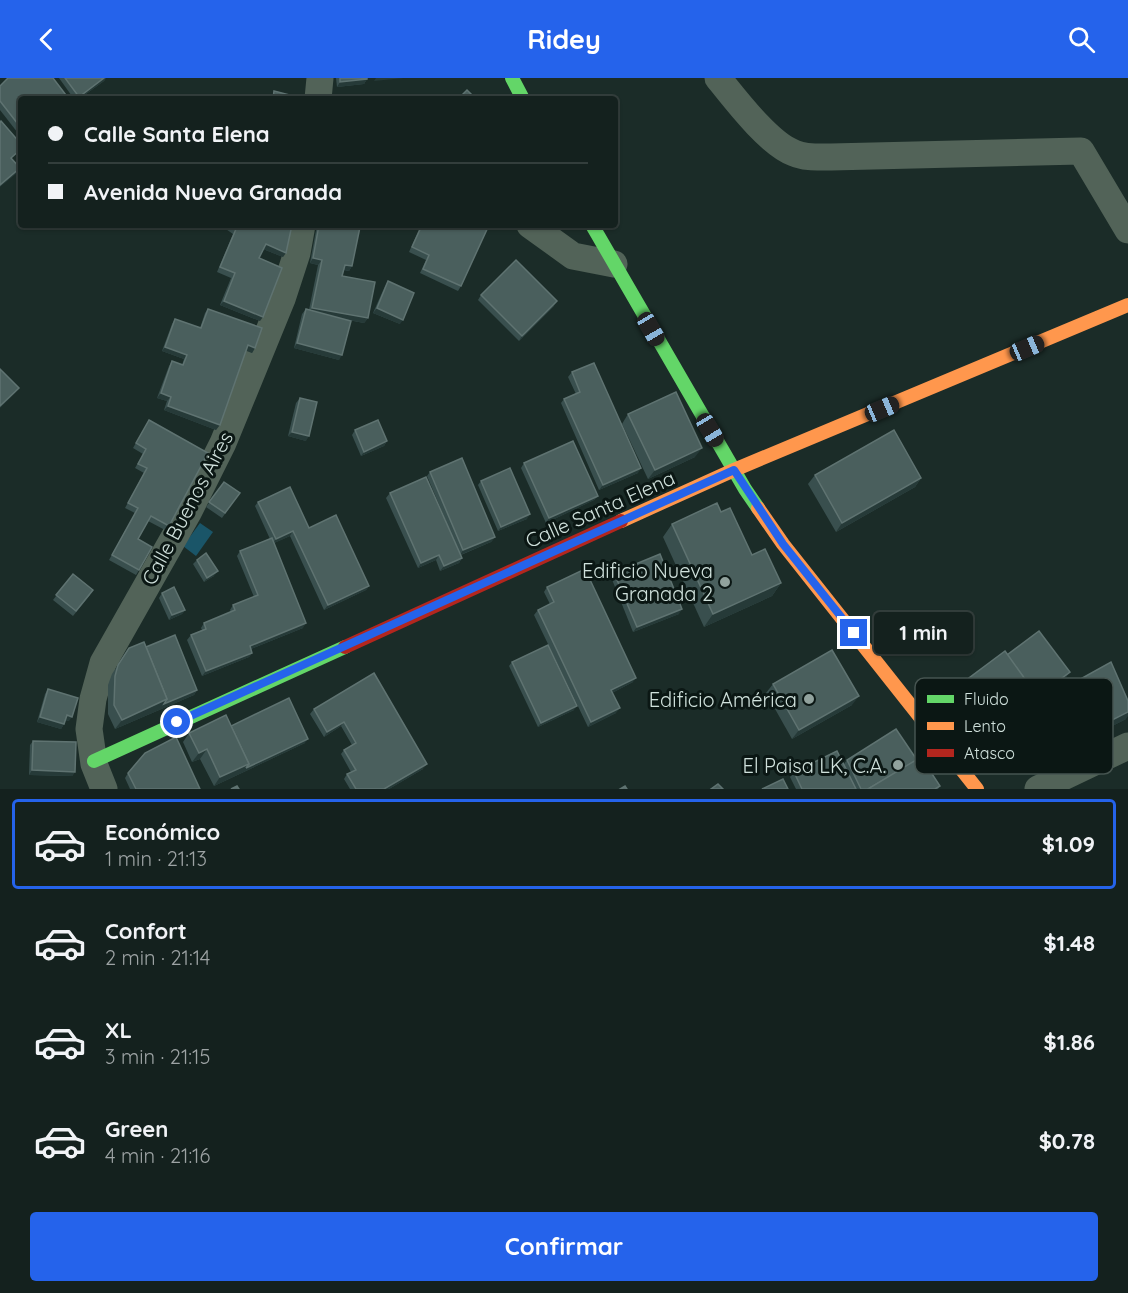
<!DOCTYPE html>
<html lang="es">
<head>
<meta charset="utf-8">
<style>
	body { margin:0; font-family:Quicksand,sans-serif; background:#1d2927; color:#f1f3f6; height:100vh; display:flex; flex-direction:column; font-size:22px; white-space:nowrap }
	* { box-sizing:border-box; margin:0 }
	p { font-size:20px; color:#9da3a4 }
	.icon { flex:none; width:33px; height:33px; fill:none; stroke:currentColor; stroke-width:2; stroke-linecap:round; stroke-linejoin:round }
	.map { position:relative; height:711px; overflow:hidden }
	.side { display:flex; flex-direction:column; background:#14211e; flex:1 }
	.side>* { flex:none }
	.hud { position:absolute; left:18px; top:18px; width:600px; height:132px; border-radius:6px; box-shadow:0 2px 4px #0004,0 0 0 2px #333e3c; display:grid; align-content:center; height:132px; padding:0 30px; background:#14211e }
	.end { position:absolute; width:27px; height:27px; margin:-14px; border:8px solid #2563eb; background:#fff; box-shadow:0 0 0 3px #fff }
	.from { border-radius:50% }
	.bubble { position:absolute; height:42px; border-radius:6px; background:#14211e; box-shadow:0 2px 4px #0004,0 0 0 2px #333e3c; font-size:20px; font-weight:800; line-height:42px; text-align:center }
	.car { position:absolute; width:18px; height:36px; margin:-18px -9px; border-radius:8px; box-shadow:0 0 4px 2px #0007; background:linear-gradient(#222 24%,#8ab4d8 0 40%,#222 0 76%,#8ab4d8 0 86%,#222 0) }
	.hud b { display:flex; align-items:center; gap:21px; height:57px; font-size:22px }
	.hud b+b { border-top:2px solid #333e3c }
	.hud i { width:15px; height:15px; background:#f1f3f6 }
	ul { padding:10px 0 0; list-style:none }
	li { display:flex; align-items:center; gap:18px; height:90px; margin:0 12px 9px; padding:0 18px; border:3px solid transparent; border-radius:6px }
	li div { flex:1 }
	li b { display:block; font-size:22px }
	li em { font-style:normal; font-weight:800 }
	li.active { border-color:#2563eb }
	li>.icon { width:54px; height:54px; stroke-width:1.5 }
	.action { display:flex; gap:12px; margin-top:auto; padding:12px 30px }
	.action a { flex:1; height:69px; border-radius:6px; background:#2563eb; color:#fff; font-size:24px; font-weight:800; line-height:69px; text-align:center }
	header { display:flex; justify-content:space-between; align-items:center; height:78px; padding:0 30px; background:#2563eb; color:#fff; font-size:27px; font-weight:800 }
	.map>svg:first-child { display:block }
	.water { fill:#1a5568 }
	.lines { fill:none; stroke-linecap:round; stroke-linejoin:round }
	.street { stroke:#526358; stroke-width:27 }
	.fast { stroke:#63d668; stroke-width:14 }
	.slow { stroke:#ff974d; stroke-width:14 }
	.jam { stroke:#b3261e; stroke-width:14 }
	.wall { fill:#394f4e }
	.shaded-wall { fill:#263a38 }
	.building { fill:#4a5f5d; stroke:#5f7371; stroke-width:1.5 }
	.route { stroke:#2563eb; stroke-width:8 }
	.poi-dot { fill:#91a29d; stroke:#0b1714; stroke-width:2 }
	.labels { text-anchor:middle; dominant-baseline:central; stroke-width:6; stroke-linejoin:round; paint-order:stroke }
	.street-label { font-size:20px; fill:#d0e1dc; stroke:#0b1714 }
	.poi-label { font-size:20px; fill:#d0e1dc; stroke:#0b1714; text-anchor:end }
	.key { fill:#0b1714; stroke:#465450; stroke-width:1.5 }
	.key-label { font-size:16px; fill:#d0e1dc }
</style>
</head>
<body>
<header><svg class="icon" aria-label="back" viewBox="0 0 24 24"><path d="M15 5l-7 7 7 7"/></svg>Ridey<svg class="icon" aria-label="search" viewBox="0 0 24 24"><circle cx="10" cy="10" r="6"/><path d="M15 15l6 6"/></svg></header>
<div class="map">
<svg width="1128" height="711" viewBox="0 0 1128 711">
	<rect width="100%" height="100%" fill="#1b2c28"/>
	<!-- water -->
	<path class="water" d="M200,445l13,9 -17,24 -13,-10z"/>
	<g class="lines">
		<!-- street -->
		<g class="street">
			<path d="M718,0c17,21 51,66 76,75 11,5 24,4 37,4l250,-6 47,79"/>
			<path d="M318,21l2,-21"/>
			<path d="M530,147l43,31 41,8"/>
			<path d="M104,711l-10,-25 -5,-35 4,-30 10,-36 86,-152 34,-68 59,-144 15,-46 5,-28"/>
			<path d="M1038,711l90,-43"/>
		</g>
		<!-- fast -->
		<g class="fast">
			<path d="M512,0l11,21"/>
			<path d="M592,147l153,264 13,19"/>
			<path d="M94,683l251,-114"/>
		</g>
		<!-- slow -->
		<g class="slow">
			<path d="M758,430l25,36 194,245"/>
			<path d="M621,443l113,-51 394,-165"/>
		</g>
		<!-- jam -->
		<path class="jam" d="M345,569l276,-126"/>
	</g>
	<!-- wall -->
	<g class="wall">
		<path d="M59,0h47l-2,3 -25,18h-5z"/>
		<path d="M336,0h31v1l-3,5 -27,3z"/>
		<path d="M0,8l21,13v38l-21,-27z"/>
		<path d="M220,147h72l-9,32 -20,-8 -4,9 1,63 -40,-16 11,-27 -14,-6 16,-38z"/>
		<path d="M317,147h30l5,41 -3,5 -5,-1 -2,6 26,42 -4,5 -16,-3 -9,40 -45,-12 8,-34 4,-5 3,1 9,-45 -8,-2z"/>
		<path d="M421,147h68l-28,61 -3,5 -38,-18 6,-13 -17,-8z"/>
		<path d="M388,203l12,43 -27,-11 12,-27z"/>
		<path d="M481,217l73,11 -35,35 -41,-41z"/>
		<path d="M208,231l47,39 -3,5 -6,-3 -30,80 -52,-20 3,-9 -10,-3 12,-32 3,-5 10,4 2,-6 -22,-8 10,-27 3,-5 25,9 5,-15z"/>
		<path d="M572,294l66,101 -39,17 -38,-87 3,-4 12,-5 -8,-17z"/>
		<path d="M300,320l6,43 -18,-5 8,-33z"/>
		<path d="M628,336l67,43 -47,22 -26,-55z"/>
		<path d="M149,342l20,106 -4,4 -17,-9 -10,18 1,31 -3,5 -27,-15 26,-47 -10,-5 19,-35 -9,-5 8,-14 -10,-6z"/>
		<path d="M355,352l32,11 -3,5 -23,10 -9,-21z"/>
		<path d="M524,385l74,33 -4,4 -48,23 -25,-55z"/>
		<path d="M430,394l65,65 -4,5 -30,13 1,3 -3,5 -19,8 -4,-11 -18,8 -32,-70 4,-5 56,28 -19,-45z"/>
		<path d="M815,397l106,3 -6,9 -79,45 -28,-48z"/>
		<path d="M481,403l46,38 -29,12 -20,-46z"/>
		<path d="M224,404l16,11 -18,25 -16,-11z"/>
		<path d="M258,424l51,26 60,58 -3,4 -42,20 -34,-74 -16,7 29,85 -52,21 1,4 -3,4 -47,19 -15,-36 4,-5 11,-5 -1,-2 3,-5 27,-11 -1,-2 3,-5 21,-8 -17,-41 3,-5 30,-12 -15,-33z"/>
		<path d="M721,434l31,43 29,28 -9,13 -68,31 -41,-90 9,-13z"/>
		<path d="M197,482l17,16 -10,6 -11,-18z"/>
		<path d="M614,495l65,41 -46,18 -22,-55z"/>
		<path d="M73,496l17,21 -17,21 -20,-16z"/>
		<path d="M547,509l86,95 -21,11 4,20 -28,14 -54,-112 4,-5 12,-6 -6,-12z"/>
		<path d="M162,515l23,17 -3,4 -13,6 -10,-22z"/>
		<path d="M146,569l51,43 -3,5 -79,34 -7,-15v-29l4,-11 17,-26z"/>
		<path d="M1007,577l60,21 -46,35 4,4 -6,8 107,-4 -100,51 -18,-34 -12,9 -38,-51 11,-16z"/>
		<path d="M512,584l62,48 -36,17 -29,-61z"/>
		<path d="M374,595l49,96 -34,20h-39l-6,-10 3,-5 4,-2 -10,-18 3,-4 8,-5 -11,-19 -17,11 -14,-23 4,-5z"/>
		<path d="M773,606l79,21 -60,34 -26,-46z"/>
		<path d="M48,611l21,32 -4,-1 -1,4 -3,5 -24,-7 8,-28z"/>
		<path d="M231,648l74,17 -91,43 -14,-27 -8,3 -9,-20 6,-9z"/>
		<path d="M33,663l42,31 -3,4 -43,-1 1,-30z"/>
		<path d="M847,682h70l23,26 -2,3h-142l-6,-12 4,-5 50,-8z"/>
		<path d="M128,695l72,16h-70l-5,-11z"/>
	</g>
	<!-- shaded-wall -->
	<g class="shaded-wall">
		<path d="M104,0h2l-2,3 -25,18h-2l2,-2z"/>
		<path d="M376,0h28l-30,3z"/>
		<path d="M367,1l-3,5 -27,3 3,-5z"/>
		<path d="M20,90l-3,5 -17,14v-2z"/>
		<path d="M266,166l20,9 -3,4 -20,-8z"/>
		<path d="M313,180l9,2 -4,5 -8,-2z"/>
		<path d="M345,187l7,1 -3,5 -8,-2z"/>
		<path d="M224,223l39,16 -3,4 -40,-16z"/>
		<path d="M557,223l-3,5 -35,35 3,-5z"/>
		<path d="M312,230l56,10 -4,5 -55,-11z"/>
		<path d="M377,230l26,12 -3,4 -27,-11z"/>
		<path d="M297,265l45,12 -3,5 -45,-12z"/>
		<path d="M248,267l7,3 -3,5 -8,-3z"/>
		<path d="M165,269l22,8 -3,4 -22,-8z"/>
		<path d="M19,310l-4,5 -15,15v-2z"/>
		<path d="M161,315l10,4 -4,4 -10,-3z"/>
		<path d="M168,328l52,19 -4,5 -52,-20z"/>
		<path d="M292,354l17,4 -3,5 -18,-5z"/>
		<path d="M387,363l-3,5 -23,10 3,-4z"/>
		<path d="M702,370l-7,9 -47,22 7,-9z"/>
		<path d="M641,390l-3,5 -39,17 4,-5z"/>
		<path d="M921,400l-6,9 -79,45 6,-9z"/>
		<path d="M598,418l-4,4 -48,23 3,-5z"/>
		<path d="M530,436l-3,5 -29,12 3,-4z"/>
		<path d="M293,453l-3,5 -18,8 4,-5z"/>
		<path d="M495,459l-4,5 -31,13 3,-5z"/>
		<path d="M439,477l-3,5 -18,8 3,-5z"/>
		<path d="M462,480l-3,5 -19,8 4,-5z"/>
		<path d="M218,493l-4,5 -10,6 3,-4z"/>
		<path d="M781,505l-9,13 -68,31 9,-13z"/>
		<path d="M369,508l-3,4 -42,20 4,-5z"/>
		<path d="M682,531l-3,5 -46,18 4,-5z"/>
		<path d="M185,532l-3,4 -13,6 3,-5z"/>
		<path d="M306,545l-3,5 -57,23 4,-5z"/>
		<path d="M252,575l-3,4 -47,19 4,-5z"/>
		<path d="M1070,594l-3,4 -61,46 12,-16 17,-13z"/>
		<path d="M636,600l-3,4 -25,13 3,-5z"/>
		<path d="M197,612l-3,5 -79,34 7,-9 45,-21z"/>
		<path d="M859,618l-7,9 -60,34 7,-9z"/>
		<path d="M577,628l-3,4 -36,17 3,-4z"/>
		<path d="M620,630l-4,5 -28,14 3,-5z"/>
		<path d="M1128,634v4l-2,3 -100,51 6,-9z"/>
		<path d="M67,637l5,2 -3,4 -5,-1z"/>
		<path d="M1025,637l-10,14 -1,-2 -6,9 -12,9 11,-16z"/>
		<path d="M40,639l24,7 -3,5 -24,-7z"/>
		<path d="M344,644l-3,4 -17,11 3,-5z"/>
		<path d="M308,661l-3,4 -91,43 6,-9 29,-13z"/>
		<path d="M207,671l-7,10 -8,3 7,-9z"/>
		<path d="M427,686l-4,5 -34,20h-5z"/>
		<path d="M32,692l43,2 -3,4 -43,-1z"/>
	</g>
	<!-- building -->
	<g class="building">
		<path d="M8,0h45l16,21h-48v29l-21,-27v-15z"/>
		<path d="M65,0h39l-25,19z"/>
		<path d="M340,0h27v1l-27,3z"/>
		<path d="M467,12l9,9h-18z"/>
		<path d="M274,13l31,8h-32z"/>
		<path d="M1,43l20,23v5l-10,9 9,10 -20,17v-62z"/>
		<path d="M230,147h62l-6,28 -20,-9 -7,14 23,10 -19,49 -39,-16 11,-28 -15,-6 16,-38z"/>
		<path d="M319,147h28l13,2 -8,39 -7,-1 -3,11 33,6 -7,36 -56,-10 10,-48 -9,-2z"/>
		<path d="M422,147h67l-28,61 -38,-17 6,-14 -17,-8z"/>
		<path d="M516,182l41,41 -35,35 -41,-41z"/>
		<path d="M388,203l26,12 -11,27 -26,-12z"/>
		<path d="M208,231l54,19 -7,20 -7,-3 -28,80 -52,-19 3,-9 -10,-4 11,-32 11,4 4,-10 -22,-8 10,-28 26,9z"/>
		<path d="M306,231l45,12 -9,34 -45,-12z"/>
		<path d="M594,285l47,105 -38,17 -39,-86 16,-7 -8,-20z"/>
		<path d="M0,291l19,19 -19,18z"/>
		<path d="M676,314l26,56 -47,22 -27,-56z"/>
		<path d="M300,320l17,4 -8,34 -17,-4z"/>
		<path d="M149,342l59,33 -39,73 -18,-10 -13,23 14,8 -13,23 -27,-15 26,-47 -10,-5 19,-35 -9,-4 8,-15 -10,-6z"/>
		<path d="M378,342l9,21 -23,11 -9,-22z"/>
		<path d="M894,352l27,48 -79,45 -27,-48z"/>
		<path d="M573,363l25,55 -49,22 -25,-55z"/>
		<path d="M462,380l33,79 -32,13 -33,-78z"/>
		<path d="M510,390l20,46 -29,13 -20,-46z"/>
		<path d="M426,399l36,81 -18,8 -5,-11 -18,8 -31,-70z"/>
		<path d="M224,404l16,11 -15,20 -16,-11z"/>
		<path d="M290,409l19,41 27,-13 33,71 -41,19 -35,-74 -17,8 -18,-37z"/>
		<path d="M717,425l4,9 9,-4 22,47 13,-6 16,34 -68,31 -41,-90z"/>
		<path d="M272,460l34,85 -56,23 2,7 -46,18 -15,-36 15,-6 -2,-6 31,-13 -2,-5 25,-10 -18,-44z"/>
		<path d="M206,475l12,18 -11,7 -10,-18z"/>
		<path d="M660,476l22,55 -45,18 -23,-54z"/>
		<path d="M585,491l51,109 -25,12 9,18 -29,14 -53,-112 16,-8 -7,-15z"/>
		<path d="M73,496l20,16 -17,21 -20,-16z"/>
		<path d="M174,509l11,23 -13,5 -10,-22z"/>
		<path d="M1039,553l31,41 -43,32 8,-11 -28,-38z"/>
		<path d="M175,557l22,55 -33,14 3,-5 -21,-52z"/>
		<path d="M144,564l23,57 -45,21 -8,-15 1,-29 3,-11 11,-17z"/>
		<path d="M548,567l29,61 -36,17 -29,-61z"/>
		<path d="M832,572l27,46 -60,34 -26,-46z"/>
		<path d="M1005,573l30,42 -17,13 7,9 -18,14 -38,-51z"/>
		<path d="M1111,584l17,39v11l-96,49 -18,-34 54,-41z"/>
		<path d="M374,595l53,91 -43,25h-28l-9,-15 9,-4 -12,-20 12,-7 -12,-21 -17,10 -13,-23z"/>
		<path d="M48,611l30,9 -6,19 -5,-2 -3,9 -24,-7z"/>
		<path d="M289,620l19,41 -62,29 3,-4 -18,-38z"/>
		<path d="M226,637l23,49 -29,13 -13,-28 -8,4 -10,-20z"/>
		<path d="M896,651l21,31 -49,29h-7l-14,-29z"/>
		<path d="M176,659l24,52h-64l-8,-16 17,-20z"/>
		<path d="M33,663l43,1 -1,30 -43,-2z"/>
		<path d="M837,673l19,38h-54l-8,-17z"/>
		<path d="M921,679l19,29 -5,3h-67z"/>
		<path d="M783,701l5,10h-26z"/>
		<path d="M718,706l5,5h-12z"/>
		<path d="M237,708l2,3h-8z"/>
		<path d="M625,708l2,3h-7z"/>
	</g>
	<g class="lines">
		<!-- route -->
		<path class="route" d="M177,644l557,-252 49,74 71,89"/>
	</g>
	<!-- markers -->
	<g class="poi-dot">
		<circle cx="725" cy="504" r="6"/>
		<circle cx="809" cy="621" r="6"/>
		<circle cx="898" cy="687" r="6"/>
	</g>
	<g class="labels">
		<!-- street labels -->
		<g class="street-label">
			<text transform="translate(187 430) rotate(-62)">Calle Buenos Aires</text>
			<text transform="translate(600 431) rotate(-24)">Calle Santa Elena</text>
		</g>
		<!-- poi labels -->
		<g class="poi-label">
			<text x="713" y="492">Edificio Nueva<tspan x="713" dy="23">Granada 2</tspan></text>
			<text x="797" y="621">Edificio América</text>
			<text x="886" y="687">El Paisa LK, C.A.</text>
		</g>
	</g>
	<!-- legend -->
	<rect x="915" y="600" width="198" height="96" rx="9" class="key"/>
	<rect x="927" y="617" width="27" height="8" fill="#63d668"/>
	<rect x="927" y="644" width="27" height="8" fill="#ff974d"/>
	<rect x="927" y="671" width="27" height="8" fill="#b3261e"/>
	<g class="key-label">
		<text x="964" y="627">Fluido</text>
		<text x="964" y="654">Lento</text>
		<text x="964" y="681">Atasco</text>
	</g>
</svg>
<i class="end from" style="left:177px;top:644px"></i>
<i class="end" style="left:854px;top:555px"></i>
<div class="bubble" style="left:874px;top:534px;width:99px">1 min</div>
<i class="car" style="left:651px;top:251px;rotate:150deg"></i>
<i class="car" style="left:1027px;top:270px;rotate:67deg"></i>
<i class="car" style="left:882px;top:331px;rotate:67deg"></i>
<i class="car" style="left:710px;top:352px;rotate:149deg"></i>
<div class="hud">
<b><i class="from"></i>Calle Santa Elena</b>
<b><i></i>Avenida Nueva Granada</b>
</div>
</div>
<section class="side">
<ul>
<li class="active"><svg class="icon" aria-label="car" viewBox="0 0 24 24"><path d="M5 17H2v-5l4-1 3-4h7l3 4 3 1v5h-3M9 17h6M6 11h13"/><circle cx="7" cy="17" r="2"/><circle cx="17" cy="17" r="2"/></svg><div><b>Económico</b><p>1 min · 21:13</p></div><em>$1.09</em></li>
<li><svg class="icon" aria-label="car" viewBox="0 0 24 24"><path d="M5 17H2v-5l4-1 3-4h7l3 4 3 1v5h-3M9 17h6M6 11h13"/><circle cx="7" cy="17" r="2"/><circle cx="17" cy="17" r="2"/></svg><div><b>Confort</b><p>2 min · 21:14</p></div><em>$1.48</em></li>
<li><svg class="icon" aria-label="car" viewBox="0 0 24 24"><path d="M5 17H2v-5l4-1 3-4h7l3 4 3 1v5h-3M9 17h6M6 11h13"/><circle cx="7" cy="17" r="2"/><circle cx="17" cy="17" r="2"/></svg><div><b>XL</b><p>3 min · 21:15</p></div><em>$1.86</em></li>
<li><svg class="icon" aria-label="car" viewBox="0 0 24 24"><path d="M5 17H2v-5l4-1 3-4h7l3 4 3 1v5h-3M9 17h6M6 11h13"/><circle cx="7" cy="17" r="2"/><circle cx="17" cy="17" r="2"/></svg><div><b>Green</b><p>4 min · 21:16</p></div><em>$0.78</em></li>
</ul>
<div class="action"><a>Confirmar</a></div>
</section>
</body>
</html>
